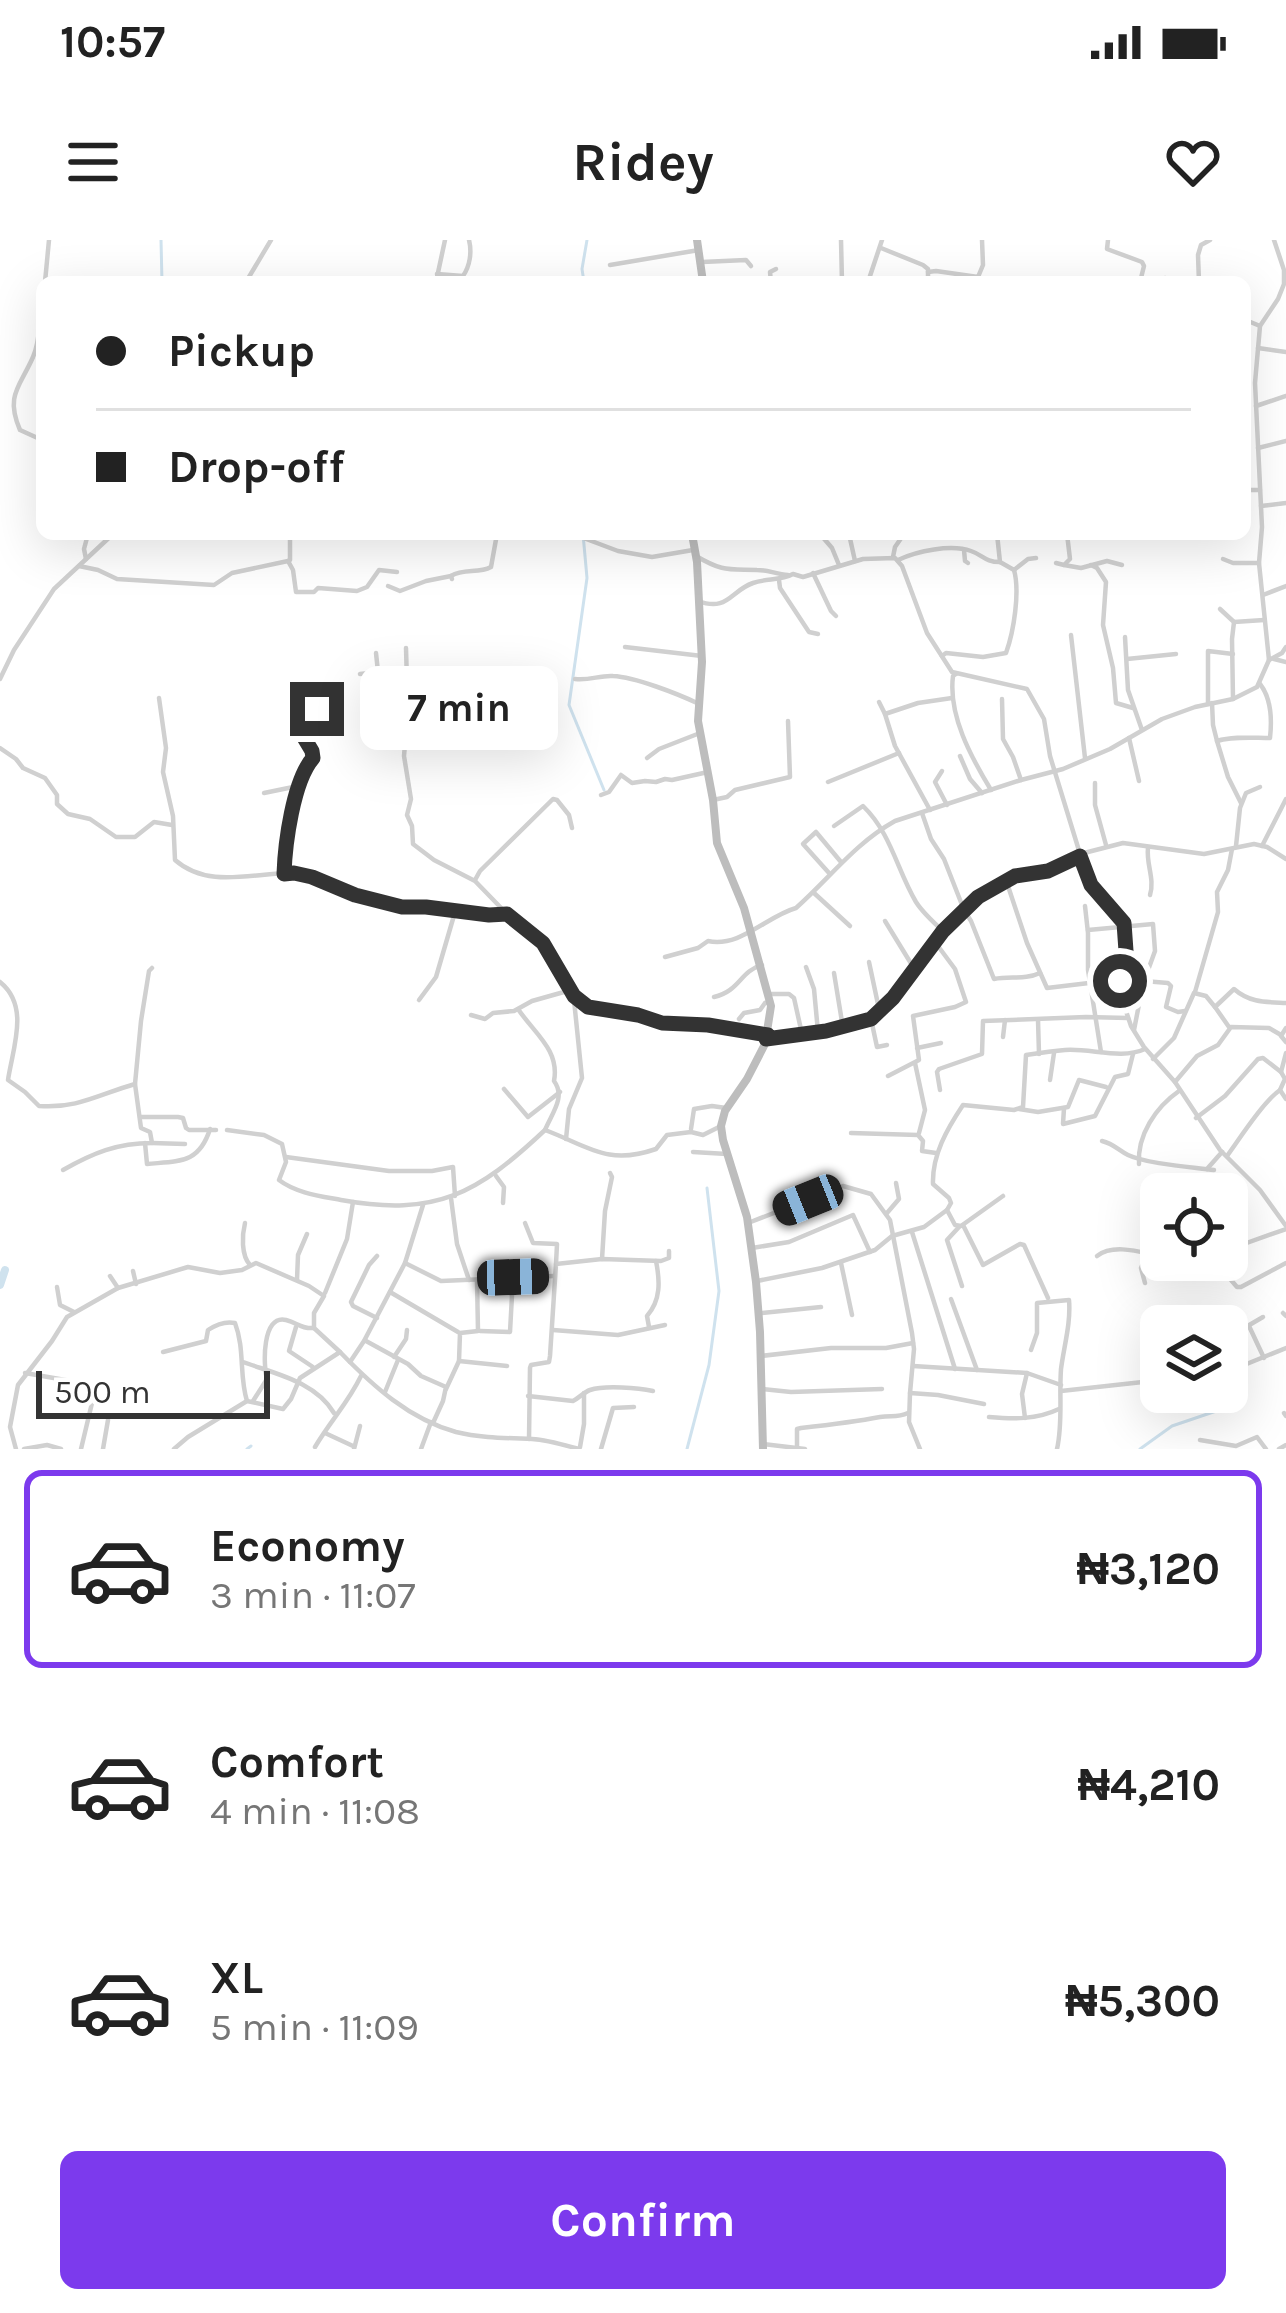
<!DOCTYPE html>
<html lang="en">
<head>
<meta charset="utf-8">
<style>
	body { margin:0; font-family:Karla,sans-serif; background:#f2f2f2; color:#222; height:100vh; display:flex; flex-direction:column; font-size:45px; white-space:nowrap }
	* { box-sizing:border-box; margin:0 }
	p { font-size:39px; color:#767676 }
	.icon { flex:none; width:66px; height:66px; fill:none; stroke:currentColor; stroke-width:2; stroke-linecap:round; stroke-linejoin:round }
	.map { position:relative; height:1209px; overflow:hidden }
	.side { display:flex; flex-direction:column; background:#fff; flex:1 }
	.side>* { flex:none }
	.top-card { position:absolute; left:36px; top:36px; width:1215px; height:264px; border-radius:18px; box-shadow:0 12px 48px #0002; display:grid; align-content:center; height:264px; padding:0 60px; background:#fff }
	.tools { position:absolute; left:1140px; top:933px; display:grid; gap:24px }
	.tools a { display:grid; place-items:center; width:108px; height:108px; border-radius:18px; background:#fff; box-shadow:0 12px 48px #0002; font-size:60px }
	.scale { position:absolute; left:36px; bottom:30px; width:234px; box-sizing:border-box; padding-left:12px; border:6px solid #333; border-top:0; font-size:33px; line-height:42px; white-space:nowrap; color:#333; -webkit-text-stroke:9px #fff; paint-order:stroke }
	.end { position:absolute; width:54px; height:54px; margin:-27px; border:15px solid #333; background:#fff; box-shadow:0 0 0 6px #fff }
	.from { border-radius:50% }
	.bubble { position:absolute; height:84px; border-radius:18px; background:#fff; box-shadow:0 12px 48px #0002; font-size:39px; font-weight:700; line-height:84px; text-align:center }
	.car { position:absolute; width:36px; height:72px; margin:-36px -18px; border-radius:15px; box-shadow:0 0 9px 3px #0007; background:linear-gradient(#222 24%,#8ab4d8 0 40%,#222 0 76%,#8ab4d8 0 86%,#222 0) }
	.top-card b { display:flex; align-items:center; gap:42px; height:114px; font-size:45px }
	.top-card b+b { border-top:3px solid #e0e0e0 }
	.top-card i { width:30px; height:30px; background:#222 }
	ul { padding:21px 0 0; list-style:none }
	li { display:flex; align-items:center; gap:36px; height:198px; margin:0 24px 18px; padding:0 36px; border:6px solid transparent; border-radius:18px }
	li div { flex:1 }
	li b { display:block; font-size:45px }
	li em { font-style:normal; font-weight:700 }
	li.current { border-color:#7c3aed }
	li>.icon { width:108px; height:108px; stroke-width:1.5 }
	.primary-button { display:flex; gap:24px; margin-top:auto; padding:24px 60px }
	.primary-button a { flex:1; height:138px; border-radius:18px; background:#7c3aed; color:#fff; font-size:48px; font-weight:700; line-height:138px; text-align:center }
	.status { display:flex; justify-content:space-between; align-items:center; height:84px; padding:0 60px; background:#fff; direction:ltr }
	.status svg { height:33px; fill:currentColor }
	header { display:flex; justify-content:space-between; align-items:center; height:156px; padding:0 60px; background:#fff; font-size:54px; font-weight:700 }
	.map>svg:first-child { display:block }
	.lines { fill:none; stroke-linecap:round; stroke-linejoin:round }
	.stream { stroke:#cfe2ee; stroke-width:3 }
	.river { stroke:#cfe2ee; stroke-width:8 }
	.street { stroke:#d0d0d0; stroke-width:4.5 }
	.secondary { stroke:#bdbdbd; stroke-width:8 }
	.route { stroke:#333; stroke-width:15 }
</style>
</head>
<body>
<div class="status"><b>10:57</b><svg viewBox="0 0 49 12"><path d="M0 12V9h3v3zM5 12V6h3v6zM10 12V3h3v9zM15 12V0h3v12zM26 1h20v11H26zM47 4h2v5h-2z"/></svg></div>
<header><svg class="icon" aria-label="menu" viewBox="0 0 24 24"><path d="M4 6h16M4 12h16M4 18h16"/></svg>Ridey<svg class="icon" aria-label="heart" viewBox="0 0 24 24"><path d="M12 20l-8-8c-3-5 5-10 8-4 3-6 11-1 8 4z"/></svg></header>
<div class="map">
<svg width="1286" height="1209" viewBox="0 0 1286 1209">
	<rect width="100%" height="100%" fill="#fff"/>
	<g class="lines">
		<!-- stream -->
		<g class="stream">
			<path d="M161,0l1,42"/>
			<path d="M584,42l-2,-13 5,-29"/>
			<path d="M583,294l4,44 -18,127 35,85"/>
			<path d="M247,1209l4,-3"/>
			<path d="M687,1209l22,-84 10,-74 -12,-103"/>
			<path d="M1140,1209l32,-23 59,-20"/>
		</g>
		<!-- river -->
		<path class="river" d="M0,1045l5,-15"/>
		<!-- street -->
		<g class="street">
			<path d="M841,0l1,42"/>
			<path d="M1108,0l-1,9 35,13 2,4 -4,16"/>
			<path d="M881,8l42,17 5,4v13"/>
			<path d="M702,22l44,-2 5,6"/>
			<path d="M610,25l89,-15"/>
			<path d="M928,32l8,-1 42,6 5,-12 -1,-25"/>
			<path d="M437,34l26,2c7,-10 9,-24 6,-36"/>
			<path d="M45,42l4,-42"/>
			<path d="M246,42l25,-42"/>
			<path d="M436,42l9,-42"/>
			<path d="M687,42l16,-5"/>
			<path d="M771,42l-1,-10 6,-3"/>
			<path d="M868,42l14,-42"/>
			<path d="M1164,42l1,-4"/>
			<path d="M1199,42l-1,-27 3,-10 9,-5"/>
			<path d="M42,67c-3,16 -2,35 -9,50 -13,30 -28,38 -13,73l22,10"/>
			<path d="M1245,67l3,14 12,5"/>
			<path d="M1258,108l28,4"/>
			<path d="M1256,166l30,-10"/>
			<path d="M1258,208l28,-7"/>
			<path d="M1245,250h15"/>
			<path d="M1261,266l25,-3"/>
			<path d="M290,294v26l-2,1 5,9 3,22h18l4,-4 39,3 10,-4 12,-17 18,2"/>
			<path d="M573,294l45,17 34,6 41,-7"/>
			<path d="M820,294l12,14 7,17"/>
			<path d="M849,294l6,27"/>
			<path d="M997,294l3,28 14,8 14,-11 8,-1"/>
			<path d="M964,310l1,11 3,2"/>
			<path d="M696,316c27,16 32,13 61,14 11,0 19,4 31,5"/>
			<path d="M893,317l2,-10 9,-13"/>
			<path d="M86,319l-2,-10 4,-15"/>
			<path d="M1223,319l10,4h26"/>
			<path d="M898,320c19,-9 53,-16 73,-9 12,4 14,11 29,11"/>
			<path d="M1056,323l8,2 6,-6 -3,-25"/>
			<path d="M1064,325l17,3 26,-7 15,4"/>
			<path d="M1091,325l6,3 9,14 -3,43 10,43 3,35 17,5"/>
			<path d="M79,326l19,4 19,9 97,6 18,-12 56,-12"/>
			<path d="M813,333l18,38 5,5"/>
			<path d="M452,339l-1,-3c13,-8 27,-2 40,-9l6,-33"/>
			<path d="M779,340l1,8 29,44 9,2"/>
			<path d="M388,346l12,5 26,-10 25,-5"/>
			<path d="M1263,355l23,-9"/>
			<path d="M698,361c30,11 32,-10 55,-18 14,-5 27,-2 40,-9l10,3 60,-18 32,-1 7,8 25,67 25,39 75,17 17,30 6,37 38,124 35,43 3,28 -5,27v18l10,30 13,21 31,35 45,68 40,40 26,36"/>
			<path d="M1220,369l14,13 -2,17 1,60"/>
			<path d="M1234,382l30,-2"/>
			<path d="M1071,395l14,123"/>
			<path d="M1125,397l3,53 14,40"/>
			<path d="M625,407l77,9"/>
			<path d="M406,408l1,35"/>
			<path d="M376,413l2,19"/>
			<path d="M942,416l4,-3 37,4 23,-4c8,-22 14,-62 8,-83"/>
			<path d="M1127,419l49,-5"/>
			<path d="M1274,419l12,3"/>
			<path d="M1269,420l13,-7 4,-6"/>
			<path d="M360,434l18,-2 4,14 21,-4 7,4 -6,70 7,43 -4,16 5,11 1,18 21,16 41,21 32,33"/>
			<path d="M956,434l-3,2c-5,39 18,81 38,114"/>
			<path d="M0,439l14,-29 40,-61 59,-55"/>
			<path d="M575,439c14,2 25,-4 38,-3 22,1 65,18 84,27"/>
			<path d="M159,458l7,50 -3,24 10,44 2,44c33,29 77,13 116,13 21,1 41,14 61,21 24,9 47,10 72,13 28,2 55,11 83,7l36,29 31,53 14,11 49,8 24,8 47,2 60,10"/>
			<path d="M382,459l4,-14"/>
			<path d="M1002,459l1,40 10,18 8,23"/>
			<path d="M879,462l6,12 33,-11 34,-5"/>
			<path d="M1212,463l1,22 4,16c16,-5 36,-3 53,-3 2,-18 1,-40 -10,-54"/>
			<path d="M1208,464v-53l25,3"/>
			<path d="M885,474l10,32 35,64"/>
			<path d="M1129,498l10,43"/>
			<path d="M1217,501l11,36 13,26"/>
			<path d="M406,505l36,1 35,-11"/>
			<path d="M432,505l6,-22 12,-2"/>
			<path d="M0,508l16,11 7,9 22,10 12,17v9l11,10 22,5 26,18h19l19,-15 18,3"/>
			<path d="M960,516l10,23 12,14"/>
			<path d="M647,518l12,-9 41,-16"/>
			<path d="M942,531l-7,11 12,23"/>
			<path d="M828,542l71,-29"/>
			<path d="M1095,543v22l11,40"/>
			<path d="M264,553l34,-7"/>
			<path d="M601,555l8,-3 12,-17 11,8 13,-2 11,1 9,-3 7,1 36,-8"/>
			<path d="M713,560l14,-3 8,-7 55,-13 -2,-56"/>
			<path d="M922,573l9,26 13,20 20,51 7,11 23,58c17,-3 31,1 46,-6"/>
			<path d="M834,586l29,-20c28,27 34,64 53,96 7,11 17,20 27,29"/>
			<path d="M1236,606l4,-38 6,-15 14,-6"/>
			<path d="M1262,606l24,-47"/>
			<path d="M1148,608c-2,16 7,31 2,47"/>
			<path d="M829,633l-26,-29 13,-12 25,30"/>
			<path d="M284,634c0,-31 9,-93 29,-116l-1,-7 -9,-15 4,-10 7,-4 3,-13 -20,-19"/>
			<path d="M475,640l5,-9 73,-72 4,1 12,15 3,13"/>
			<path d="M1006,640l21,63 20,45 42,-5"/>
			<path d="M814,653l36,33"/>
			<path d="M1085,666l3,27v37l13,82"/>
			<path d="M885,681l30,49"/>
			<path d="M1088,690l65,-6 2,27 -12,33 -9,46"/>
			<path d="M665,717l33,-9 10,-7c32,7 59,-25 88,-33 34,-30 58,-64 99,-87l126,-41 42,-11 47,-20 52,-30 33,-12 38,-8 24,-12 12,-27 -10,-97 3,-36 -7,-144 5,-57 18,-27 6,-15v-14l-10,-30"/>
			<path d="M869,722l10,47"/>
			<path d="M806,727l8,22 4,43"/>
			<path d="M834,733l9,55"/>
			<path d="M1144,741l24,2 3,3 -5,21 12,5 7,-1"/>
			<path d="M0,742c30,24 13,65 8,98l17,12 14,14c38,3 61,-12 96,-22l6,-63 8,-50 3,-3"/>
			<path d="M1195,752l23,-80 -1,-20 11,-22 4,-21"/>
			<path d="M769,754h20l5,4 8,36"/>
			<path d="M714,757c26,-6 26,-26 48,-32"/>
			<path d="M419,760l17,-23 19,-65"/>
			<path d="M518,769c16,24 42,41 36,72 12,16 -2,32 -9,49"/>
			<path d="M471,775l14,4 8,-6 21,-2 18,-10 39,-11"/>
			<path d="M739,779l5,-6 16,-3 5,-7 6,-2"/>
			<path d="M871,779l6,28 10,-2"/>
			<path d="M1038,780l1,34"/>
			<path d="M1229,787l-14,-20 19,-18c16,14 32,13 52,14"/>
			<path d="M1286,788l-5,8 5,6"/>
			<path d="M1003,797l2,-17"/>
			<path d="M767,798l64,-7 40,-12 22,-21 50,-67 35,-34 37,-21 33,-5 36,-18 39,-10 81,11 50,-10 13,3 19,12"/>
			<path d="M917,808l24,-5"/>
			<path d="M1286,813l-5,19 4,7 -5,11 6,9"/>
			<path d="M1153,819l21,-21 20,-45 12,3 9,11"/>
			<path d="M915,823l10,47 -6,23"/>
			<path d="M888,836l31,-16 -6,-44 42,-9 11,-5 -11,-33 -20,-27"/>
			<path d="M1050,840l4,-27"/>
			<path d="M1175,842l22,-26 21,-11 13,-18 38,1 12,7"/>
			<path d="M504,849l24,28 32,-25"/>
			<path d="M940,850l-3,-18 2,-3 43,-15 1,-33 103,-4 42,1"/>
			<path d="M1064,868l-1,16 32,-8 20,-39 13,-3 5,-20"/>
			<path d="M1019,869l19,3 30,-5 11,-27 27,7"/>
			<path d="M140,877h38l5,1 3,10 3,2h27"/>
			<path d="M1196,878l29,-22 33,-37 5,-1 18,14"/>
			<path d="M691,889l3,-20 18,-3 14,2"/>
			<path d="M227,890l37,5 18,9 4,18 -7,18c17,13 41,16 62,20 95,17 136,-6 204,-70 43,16 62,36 111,19l11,-14 24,-3 12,3 18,-9"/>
			<path d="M851,893l67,2 5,6 -1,10 14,2"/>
			<path d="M566,899l3,-30 13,-31 -8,-78"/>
			<path d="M1102,901c12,3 16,9 26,14 19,9 64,12 86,15"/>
			<path d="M145,903l2,21c32,-3 52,0 63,-35"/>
			<path d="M152,903l33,1"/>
			<path d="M693,912l34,2"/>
			<path d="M1227,916c13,-18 37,-55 53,-66"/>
			<path d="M286,917l103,14h43l21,-4 2,29"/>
			<path d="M1139,924c-2,-29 17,-57 40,-73"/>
			<path d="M1207,929l15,-17"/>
			<path d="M63,930c30,-17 54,-27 89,-27l-2,-11 -9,-4 -6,-44"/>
			<path d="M496,936l8,11 -1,16"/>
			<path d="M451,958l6,46 12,36"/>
			<path d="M947,970l4,-7 -2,-5 -16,-14c-1,-29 14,-55 30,-79l51,5 9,-3 3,-52c13,-2 26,-4 39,-5 26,-2 56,10 80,-1"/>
			<path d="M887,973l12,-14 -3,-16"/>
			<path d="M245,983c-3,12 -4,32 5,42"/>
			<path d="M525,983l8,20 24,1 -1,20"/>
			<path d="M748,983l95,-37 28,8 19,26 22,113 2,16 -4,44"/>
			<path d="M963,985l20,40 37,-21 4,1 24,53"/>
			<path d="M959,987l-12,13 15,46"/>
			<path d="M912,992l43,137"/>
			<path d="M752,1008l37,-6 64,-27 17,37"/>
			<path d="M1227,1010l59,-21"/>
			<path d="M1097,1016c14,-11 36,-6 53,-2"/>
			<path d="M602,1019l3,-48 7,-34 -2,-4"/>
			<path d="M405,1023l36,18 113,-5"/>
			<path d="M841,1023l11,52"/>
			<path d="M133,1031l3,13"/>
			<path d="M110,1036l8,12 70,-21 32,6 22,-3 14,-7 53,23 15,10 -10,17v15l26,24"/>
			<path d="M297,1040l1,-25 9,-21"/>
			<path d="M1231,1040l6,7h4l45,-24"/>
			<path d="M757,1041l65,-13 53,-18 17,-14 32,-9 23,-17 8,15 6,1 42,-30"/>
			<path d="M1145,1043l-4,-15 6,-13 14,-3"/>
			<path d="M57,1047l3,18 14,7"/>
			<path d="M390,1052l68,40"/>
			<path d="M325,1053l22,-54 6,-37"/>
			<path d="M951,1059l26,71"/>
			<path d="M761,1073l60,-6"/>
			<path d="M1283,1073l3,3"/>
			<path d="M377,1078l-24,-12 -2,-4 18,-37 8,-9"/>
			<path d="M1249,1086l15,32"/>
			<path d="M296,1087l-7,24 24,16"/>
			<path d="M649,1087l-2,-11c14,-16 13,-35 9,-55"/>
			<path d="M553,1090l65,5 47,-10"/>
			<path d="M480,1091l30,1 3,-55"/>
			<path d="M1227,1098l36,-21"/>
			<path d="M366,1101l42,23 13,12 25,11 -3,14 -10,22"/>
			<path d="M1031,1110l6,-17v-30l32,-3c2,23 -5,46 -8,69 -2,27 2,54 -4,80"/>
			<path d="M163,1112l43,-11 2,-11c9,-6 18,-9 27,-7 10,26 4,53 12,78"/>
			<path d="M761,1116l70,-8h55l27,-5"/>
			<path d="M394,1117l12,-18 1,-9"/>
			<path d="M459,1121l48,5"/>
			<path d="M243,1122c33,12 73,20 91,51"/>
			<path d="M350,1122l14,-21 41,-78 18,-58"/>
			<path d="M913,1126l114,7 34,12"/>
			<path d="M1227,1132l59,-24"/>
			<path d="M25,1133l46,8"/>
			<path d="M446,1149l13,-28 1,-28 18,-2 -1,-51"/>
			<path d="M762,1149l29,3 91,-3"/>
			<path d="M1061,1151l100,-11"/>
			<path d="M385,1152l13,-32"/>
			<path d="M1203,1152l4,17"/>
			<path d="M528,1156l45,5c6,-3 11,-9 17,-11 15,-5 49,-2 63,1"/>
			<path d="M253,1161l14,-22c-4,-14 -5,-65 19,-59 12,3 15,9 28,8"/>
			<path d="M1284,1173l2,3"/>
			<path d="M989,1177c24,2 47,3 70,-8"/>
			<path d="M1025,1178l-3,-24 5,-21"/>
			<path d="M325,1193l28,13"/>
			<path d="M529,1199l1,-71 1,-3 18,-3 1,-6 6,-92 46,-5 59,2 8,-3v-7"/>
			<path d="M1200,1200l36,6 21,-9 9,12"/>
			<path d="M763,1204l42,5"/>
			<path d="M797,1206v-17l4,-1c27,-3 53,-6 79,-11 11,-2 17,1 28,-4"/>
			<path d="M315,1207c16,-27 33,-44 46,-71"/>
			<path d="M580,1207l4,-23v-31"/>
			<path d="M16,1209l-6,-22 8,-42 34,-44 15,-24 51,-29"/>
			<path d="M24,1209l23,-4 14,4"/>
			<path d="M81,1209l11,-46"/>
			<path d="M103,1209l5,-29"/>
			<path d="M174,1209l14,-12 59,-36 36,8 8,-10 9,-21 40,-26c33,34 69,67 116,80 24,6 51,6 76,7 16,1 32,6 47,10"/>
			<path d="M354,1209l6,-23"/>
			<path d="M421,1209l10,-27"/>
			<path d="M601,1209l12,-41 21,-1"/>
			<path d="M920,1209l-11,-27 1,-29 28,2 46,9"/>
			<path d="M1279,1209l7,-4"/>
		</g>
		<!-- secondary -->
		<g class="secondary">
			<path d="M697,0l6,42"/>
			<path d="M692,294l5,28 5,100 -4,59 15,79 4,43 27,65 27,98 -6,38 -18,35 -22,32 -4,15 2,14 24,77 9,65 4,50 3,117"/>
		</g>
	</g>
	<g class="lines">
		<!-- route -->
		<path class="route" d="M317,469l-3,13 -7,4 -4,10 9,15 1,7c-20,23 -28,86 -29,116l10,-1 18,4 43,18 47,12h24l63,8 18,-1 36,29 31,53 14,11 50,8 24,8 46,2 60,10 -2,4 60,-8 45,-12 22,-21 50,-67 35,-34 37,-21 33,-5 32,-15 11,29 33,38 2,28 -6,30"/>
	</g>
</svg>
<div class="tools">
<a><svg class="icon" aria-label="locate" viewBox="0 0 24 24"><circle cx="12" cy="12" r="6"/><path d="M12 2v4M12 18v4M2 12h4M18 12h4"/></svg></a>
<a><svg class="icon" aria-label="layers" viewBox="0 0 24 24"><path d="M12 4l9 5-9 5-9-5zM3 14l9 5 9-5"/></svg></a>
</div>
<div class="scale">500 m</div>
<i class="end from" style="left:1120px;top:741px"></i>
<i class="end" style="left:317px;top:469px"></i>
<div class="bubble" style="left:360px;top:426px;width:198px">7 min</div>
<i class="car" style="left:808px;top:960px;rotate:248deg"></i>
<i class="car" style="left:513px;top:1037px;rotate:88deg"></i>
<div class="top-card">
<b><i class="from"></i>Pickup</b>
<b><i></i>Drop-off</b>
</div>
</div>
<section class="side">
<ul>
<li class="current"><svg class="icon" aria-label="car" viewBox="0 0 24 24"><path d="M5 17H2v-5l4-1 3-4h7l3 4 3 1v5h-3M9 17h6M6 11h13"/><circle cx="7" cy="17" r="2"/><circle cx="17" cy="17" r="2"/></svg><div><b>Economy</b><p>3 min · 11:07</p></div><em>₦3,120</em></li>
<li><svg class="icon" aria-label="car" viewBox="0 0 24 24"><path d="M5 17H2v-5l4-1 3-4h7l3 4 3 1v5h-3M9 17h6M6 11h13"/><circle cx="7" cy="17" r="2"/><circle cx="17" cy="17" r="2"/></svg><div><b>Comfort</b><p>4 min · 11:08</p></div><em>₦4,210</em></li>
<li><svg class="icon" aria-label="car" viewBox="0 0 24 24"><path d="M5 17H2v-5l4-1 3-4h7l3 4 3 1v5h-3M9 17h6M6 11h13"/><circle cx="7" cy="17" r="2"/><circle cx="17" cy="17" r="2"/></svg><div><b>XL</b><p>5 min · 11:09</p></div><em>₦5,300</em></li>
</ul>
<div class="primary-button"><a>Confirm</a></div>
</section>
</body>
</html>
